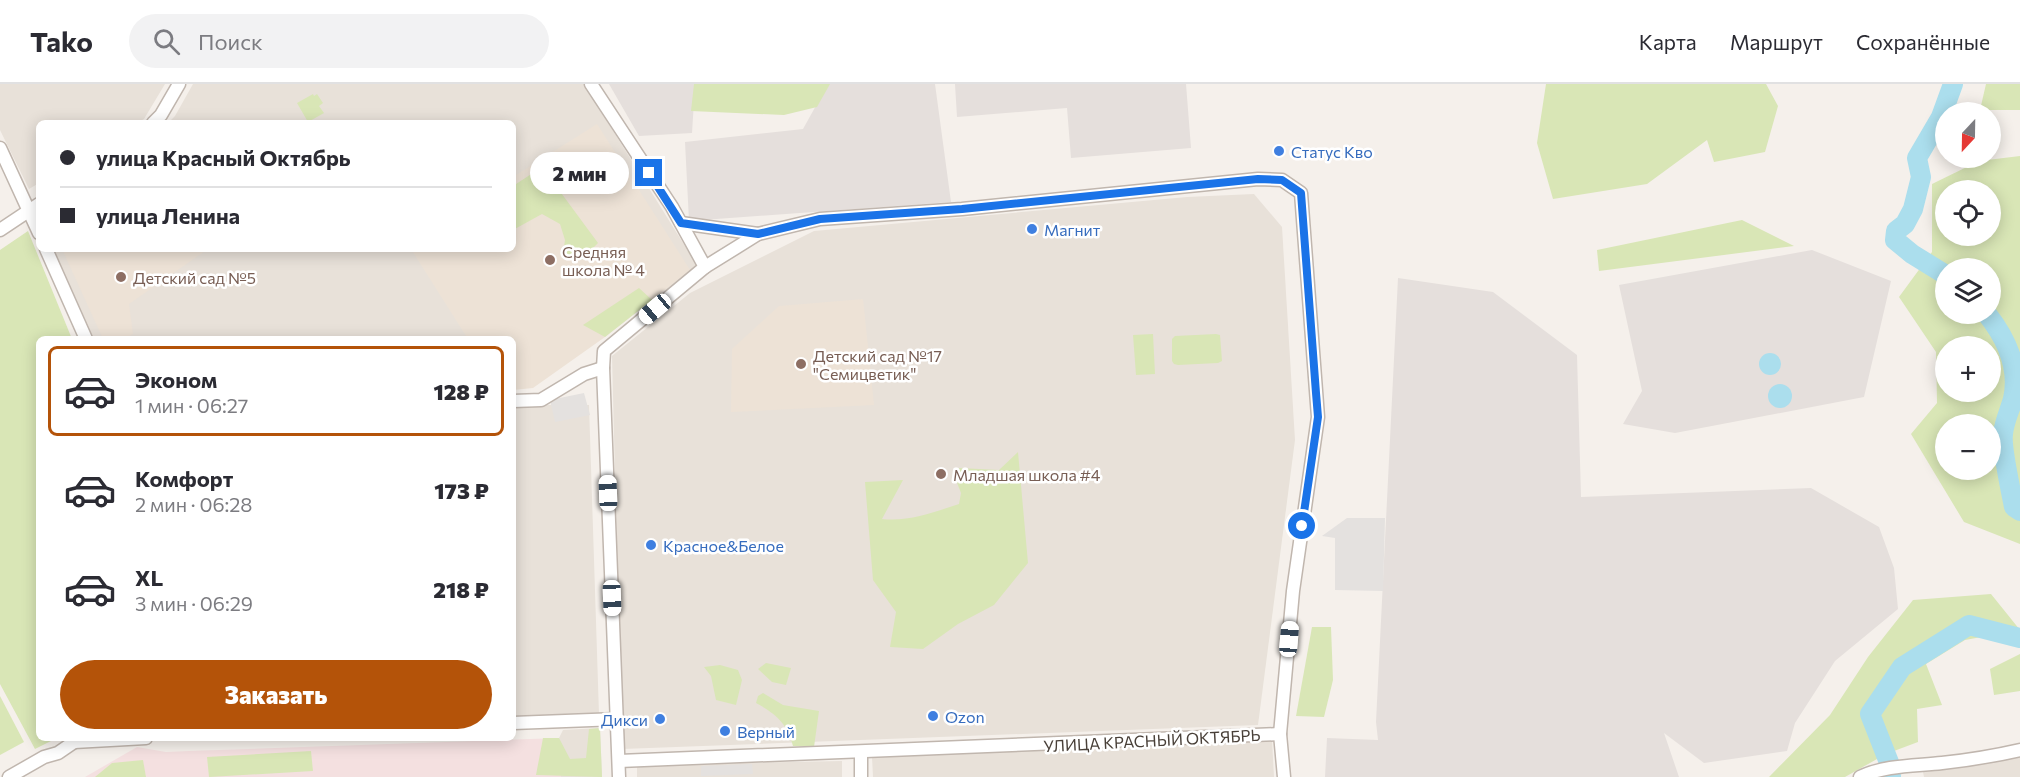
<!DOCTYPE html>
<html lang="ru">
<head>
<meta charset="utf-8">
<style>
	body { margin:0; font-family:Commissioner,sans-serif; background:#f2f2f3; color:#2b2b33; height:100vh; display:flex; flex-direction:column; font-size:22px; white-space:nowrap }
	* { box-sizing:border-box; margin:0 }
	p { font-size:20px; color:#7c7c81 }
	.icon { flex:none; width:33px; height:33px; fill:none; stroke:currentColor; stroke-width:2; stroke-linecap:round; stroke-linejoin:round }
	.map { position:relative; flex:1; overflow:hidden }
	.sheet { position:absolute; left:36px; top:252px; width:480px; height:405px; display:flex; flex-direction:column; background:#fff; border-radius:9px; box-shadow:0 3px 15px #0003 }
	.sheet>* { flex:none }
	.guide { position:absolute; left:36px; top:36px; width:480px; height:132px; border-radius:9px; box-shadow:0 3px 15px #0003; display:grid; align-content:center; height:132px; padding:0 24px; background:#fff }
	.needle { width:39px; rotate:202deg }
	.controls { position:absolute; left:1935px; top:18px; display:grid; gap:12px }
	.controls a { display:grid; place-items:center; width:66px; height:66px; border-radius:50%; background:#fff; box-shadow:0 3px 15px #0003; font-size:30px }
	.end { position:absolute; width:27px; height:27px; margin:-14px; border:8px solid #1a73e8; background:#fff; box-shadow:0 0 0 3px #fff }
	.from { border-radius:50% }
	.bubble { position:absolute; height:42px; border-radius:21px; background:#fff; box-shadow:0 3px 15px #0003; font-size:20px; font-weight:800; line-height:42px; text-align:center }
	.car { position:absolute; width:18px; height:36px; margin:-18px -9px; border-radius:8px; box-shadow:0 0 4px 2px #0007; background:linear-gradient(#fff 24%,#345 0 40%,#fff 0 76%,#345 0 86%,#fff 0) }
	.guide b { display:flex; align-items:center; gap:21px; height:57px; font-size:22px }
	.guide b+b { border-top:2px solid #e1e1e2 }
	.guide i { width:15px; height:15px; background:#2b2b33 }
	ul { padding:10px 0 0; list-style:none }
	li { display:flex; align-items:center; gap:18px; height:90px; margin:0 12px 9px; padding:0 12px; border:3px solid transparent; border-radius:9px }
	li div { flex:1 }
	li b { display:block; font-size:22px }
	li em { font-style:normal; font-weight:800 }
	li.active { border-color:#b45309 }
	li>.icon { width:54px; height:54px; stroke-width:1.5 }
	.cta { display:flex; gap:12px; margin-top:auto; padding:12px 24px }
	.cta a { flex:1; height:69px; border-radius:36px; background:#b45309; color:#fff; font-size:24px; font-weight:800; line-height:69px; text-align:center }
	header { display:flex; align-items:center; gap:36px; box-sizing:border-box; height:84px; padding:0 30px; background:#fff; border-bottom:2px solid #e1e1e2 }
	header strong { font-size:28px }
	nav { display:flex; gap:33px; margin-inline-start:auto; font-size:21px }
	.search { width:420px; height:54px; background:#f2f2f3; display:flex; align-items:center; gap:15px; box-sizing:border-box; padding:0 21px; border-radius:33px; color:#7c7c81; font-size:22px }
	.map>svg:first-child { display:block }
	.residential { fill:#e8e1d9 }
	.industrial { fill:#e5dfdc }
	.education { fill:#ede2d6 }
	.medical { fill:#f4e0e0 }
	.green { fill:#d9e6b6; fill-rule:evenodd }
	.parking { fill:#e4e1df }
	.water { fill:#abdeed }
	.lines { fill:none; stroke-linecap:round; stroke-linejoin:round }
	.river { stroke:#abdeed; stroke-width:20 }
	.minor-casing { stroke:#c0b6ae; stroke-width:15 }
	.minor { stroke:#fff; stroke-width:12 }
	.route { stroke:#1a73e8; stroke-width:8 }
	.shop-dot { fill:#3f7fe0; stroke:#fff; stroke-width:2 }
	.education-dot { fill:#8d6e63; stroke:#fff; stroke-width:2 }
	.labels { text-anchor:middle; dominant-baseline:central; stroke-width:5; stroke-linejoin:round; paint-order:stroke }
	.shop-label { font-size:16px; fill:#366cbe; stroke:#fff; text-anchor:start }
	.education-label { font-size:16px; fill:#785e54; stroke:#fff; text-anchor:start }
	.street-label { font-size:16px; fill:#494039; stroke:#fff }
</style>
</head>
<body>
<header>
<strong>Tako</strong>
<div class="search"><svg class="icon" aria-label="search" viewBox="0 0 24 24"><circle cx="10" cy="10" r="6"/><path d="M15 15l6 6"/></svg>Поиск</div>
<nav><a>Карта</a><a>Маршрут</a><a>Сохранённые</a></nav>
</header>
<div class="map">
<svg width="2020" height="693" viewBox="0 0 2020 693">
	<rect width="100%" height="100%" fill="#f5f0eb"/>
	<!-- residential -->
	<g class="residential">
		<path d="M0,0h165l-21,35 -7,4h-98v60l-10,6 -29,-59z"/>
		<path d="M193,0h391l114,183 -162,117 -23,-45h-421l-39,-90h460v-126h-345l7,-7z"/>
		<path d="M1254,110l28,33 13,213 -37,285 -636,24 -10,-393 78,-63 124,-62 373,-34z"/>
		<path d="M513,321h76l10,309 -86,2z"/>
		<path d="M600,644l2,49h-41l-2,-39 4,-8z"/>
		<path d="M1272,656l2,37h-401l-1,-20z"/>
		<path d="M2020,670v23h-96l-1,-5 50,-6z"/>
		<path d="M842,677v16h-205v-12z"/>
	</g>
	<!-- industrial -->
	<g class="industrial">
		<path d="M609,0h86l-3,49 -53,3z"/>
		<path d="M828,0h107l16,118 -262,19 -4,-79 118,-13z"/>
		<path d="M955,0h231l5,64 -120,10 -4,-50 -110,9z"/>
		<path d="M1812,166l79,31 -27,116 -189,36 -52,-9 19,-33 -23,-106z"/>
		<path d="M1398,194l95,14 84,63 4,142 230,-9 68,39 15,41 4,41 -63,52 -40,62 -8,28 -83,12 -40,-30 15,44h-354l2,-39 51,2 -2,-18z"/>
	</g>
	<!-- education -->
	<g class="education">
		<path d="M597,40l93,146 -85,67 -72,51 -20,2v-51h-45l-57,-90h102v-72z"/>
		<path d="M62,165h146l-79,55 4,30 -10,5h-20z"/>
		<path d="M863,215l11,106 -143,7 1,-63 47,-43z"/>
	</g>
	<!-- medical -->
	<path class="medical" d="M559,654l2,39h-476l52,-30 29,5 23,-1z"/>
	<!-- green -->
	<g class="green">
		<path d="M694,0h136l-13,23 -33,8 -93,-4z"/>
		<path d="M1546,0h220l12,22 -13,46 -51,10 -7,-22 -60,44 -94,15 -16,-56z"/>
		<path d="M1986,0h34v26h-40z"/>
		<path d="M313,10l1,2 3,-2 6,9 -4,3 5,7 -16,9 -11,-19z"/>
		<path d="M2020,72v388l-56,-22 -53,-88 26,-31 -1,-51 -37,-55 33,-45v-68l47,-23zM1946,106h44v46h-44zM1946,184h44v46h-44zM1946,262h44v46h-44zM1946,340h44v46h-44z"/>
		<path d="M542,83l56,76 -17,17 -18,-7 2,-13 -5,-16 -18,-10 -29,16v-44z"/>
		<path d="M1742,136l52,26 -195,25 -2,-21z"/>
		<path d="M28,147l44,108h-33v399h18l-22,11 -35,-65v-434z"/>
		<path d="M639,204l13,12 -47,37 -22,-12z"/>
		<path d="M1153,250l2,40 -19,1 -3,-40z"/>
		<path d="M1216,250l4,1 2,26 -4,2 -40,2 -4,-1 -2,-3v-22l3,-3z"/>
		<path d="M1018,368l10,111 -34,42 -36,19 -35,25 -33,-2 6,-35 -23,-32 -8,-98 38,-2 -21,39c27,3 52,-7 77,-15l2,-11 -7,-18 5,-7 40,2z"/>
		<path d="M1991,510l29,36 -55,10 -39,24 16,41 -25,4 1,33 -32,12 -41,23h-76l61,-62 38,-58 45,-57z"/>
		<path d="M1312,543h19l2,53 -9,37 -28,-1z"/>
		<path d="M2020,570v37l-26,4 -4,-26z"/>
		<path d="M766,579l25,5 -5,17 -14,-3 -14,-13z"/>
		<path d="M720,581l18,5 4,10 -6,25 -20,-5 -5,-24 -7,-9z"/>
		<path d="M763,609l20,12 36,6 -5,36 -21,-1c-6,-23 -17,-32 -37,-43l2,-7z"/>
		<path d="M0,612l24,46 -24,13z"/>
		<path d="M600,644l2,49 -66,-2 7,-37h16l11,21 16,-1 3,-29z"/>
		<path d="M311,667l2,20 -104,6 -2,-20z"/>
		<path d="M143,676l3,17h-51l17,-14z"/>
	</g>
	<!-- parking -->
	<g class="parking">
		<path d="M584,309l6,22 -35,7 -5,-22z"/>
		<path d="M1347,434h38l-2,73 -48,-1v-52l-13,-2z"/>
		<path d="M752,680l1,10 -52,2v-10z"/>
	</g>
	<!-- water -->
	<g class="water">
		<circle cx="1770" cy="280" r="11"/>
		<circle cx="1780" cy="312" r="12"/>
	</g>
	<g class="lines">
		<!-- river -->
		<g class="river">
			<path d="M1946,191l-34,-21 -17,-14 1,-9 9,-7 8,-15 8,-32 -4,-19 24,-41 12,-33"/>
			<path d="M1987,230c19,24 33,53 26,85 -3,11 -9,23 -10,35 -2,13 8,57 11,73l6,4"/>
			<path d="M1891,693l-1,-12 -20,-51 32,-47 67,-42 51,13"/>
		</g>
		<!-- minor casing -->
		<g class="minor-casing">
			<g id="minor">
				<path d="M591,0l81,123 33,60"/>
				<path d="M153,39l8,-8 18,-31"/>
				<path d="M0,64l39,85"/>
				<path d="M681,139l77,11"/>
				<path d="M0,146l39,-26"/>
				<path d="M46,165l40,90"/>
				<path d="M513,317l28,-1 43,-26 19,-6"/>
				<path d="M513,639l105,-4"/>
				<path d="M75,654l-1,4 72,-4"/>
				<path d="M861,668v25"/>
				<path d="M619,677l661,-27"/>
				<path d="M9,693l35,-20 14,-4 16,-11"/>
				<path d="M619,693l-16,-409 1,-17 101,-84 53,-33 62,-15 142,-10 296,-30 24,1 19,13 17,224 -25,174 -13,143 4,43"/>
				<path d="M1860,693c25,-12 55,-11 82,-14 27,-3 52,-7 78,-13"/>
			</g>
		</g>
		<!-- minor -->
		<use href="#minor" class="minor"/>
	</g>
	<g class="lines">
		<!-- route -->
		<path class="route" d="M649,89l32,50 77,11 62,-15 142,-10 296,-30 24,1 19,13 15,200 2,24 -16,109"/>
	</g>
	<!-- markers -->
	<g class="shop-dot">
		<circle cx="1279" cy="67" r="6"/>
		<circle cx="1032" cy="145" r="6"/>
		<circle cx="651" cy="461" r="6"/>
		<circle cx="933" cy="632" r="6"/>
		<circle cx="660" cy="635" r="6"/>
		<circle cx="725" cy="647" r="6"/>
	</g>
	<g class="education-dot">
		<circle cx="550" cy="176" r="6"/>
		<circle cx="121" cy="193" r="6"/>
		<circle cx="801" cy="280" r="6"/>
		<circle cx="941" cy="390" r="6"/>
	</g>
	<g class="labels">
		<!-- shop labels -->
		<g class="shop-label">
			<text x="1291" y="67">Статус Кво</text>
			<text x="1044" y="145">Магнит</text>
			<text x="663" y="461">Красное&amp;Белое</text>
			<text x="945" y="632">Ozon</text>
			<text x="648" y="635" text-anchor="end">Дикси</text>
			<text x="737" y="647">Верный</text>
		</g>
		<!-- education labels -->
		<g class="education-label">
			<text x="562" y="167">Средняя<tspan x="562" dy="18">школа № 4</tspan></text>
			<text x="133" y="193">Детский сад №5</text>
			<text x="813" y="271">Детский сад №17<tspan x="813" dy="18">"Семицветик"</tspan></text>
			<text x="953" y="390">Младшая школа #4</text>
		</g>
		<!-- street labels -->
		<g class="street-label">
			<text transform="translate(1152 656) rotate(-3)">УЛИЦА КРАСНЫЙ ОКТЯБРЬ</text>
		</g>
	</g>
</svg>
<div class="controls">
<a><svg class="needle" viewBox="-14 -14 28 28"><path d="M0-13l5 13h-10z" fill="#e53935"/><path d="M0 13l5-13h-10z" fill="#7c7c81"/></svg></a>
<a><svg class="icon" aria-label="locate" viewBox="0 0 24 24"><circle cx="12" cy="12" r="6"/><path d="M12 2v4M12 18v4M2 12h4M18 12h4"/></svg></a>
<a><svg class="icon" aria-label="layers" viewBox="0 0 24 24"><path d="M12 4l9 5-9 5-9-5zM3 14l9 5 9-5"/></svg></a>
<a>+</a>
<a>−</a>
</div>
<i class="end from" style="left:1302px;top:442px"></i>
<i class="end" style="left:649px;top:89px"></i>
<div class="bubble" style="left:530px;top:68px;width:99px">2 мин</div>
<i class="car" style="left:655px;top:225px;rotate:230deg"></i>
<i class="car" style="left:608px;top:409px;rotate:358deg"></i>
<i class="car" style="left:612px;top:514px;rotate:178deg"></i>
<i class="car" style="left:1289px;top:555px;rotate:5deg"></i>
<div class="guide">
<b><i class="from"></i>улица Красный Октябрь</b>
<b><i></i>улица Ленина</b>
</div>
<section class="sheet">
<ul>
<li class="active"><svg class="icon" aria-label="car" viewBox="0 0 24 24"><path d="M5 17H2v-5l4-1 3-4h7l3 4 3 1v5h-3M9 17h6M6 11h13"/><circle cx="7" cy="17" r="2"/><circle cx="17" cy="17" r="2"/></svg><div><b>Эконом</b><p>1 мин · 06:27</p></div><em>128 ₽</em></li>
<li><svg class="icon" aria-label="car" viewBox="0 0 24 24"><path d="M5 17H2v-5l4-1 3-4h7l3 4 3 1v5h-3M9 17h6M6 11h13"/><circle cx="7" cy="17" r="2"/><circle cx="17" cy="17" r="2"/></svg><div><b>Комфорт</b><p>2 мин · 06:28</p></div><em>173 ₽</em></li>
<li><svg class="icon" aria-label="car" viewBox="0 0 24 24"><path d="M5 17H2v-5l4-1 3-4h7l3 4 3 1v5h-3M9 17h6M6 11h13"/><circle cx="7" cy="17" r="2"/><circle cx="17" cy="17" r="2"/></svg><div><b>XL</b><p>3 мин · 06:29</p></div><em>218 ₽</em></li>
</ul>
<div class="cta"><a>Заказать</a></div>
</section>
</div>
</body>
</html>
